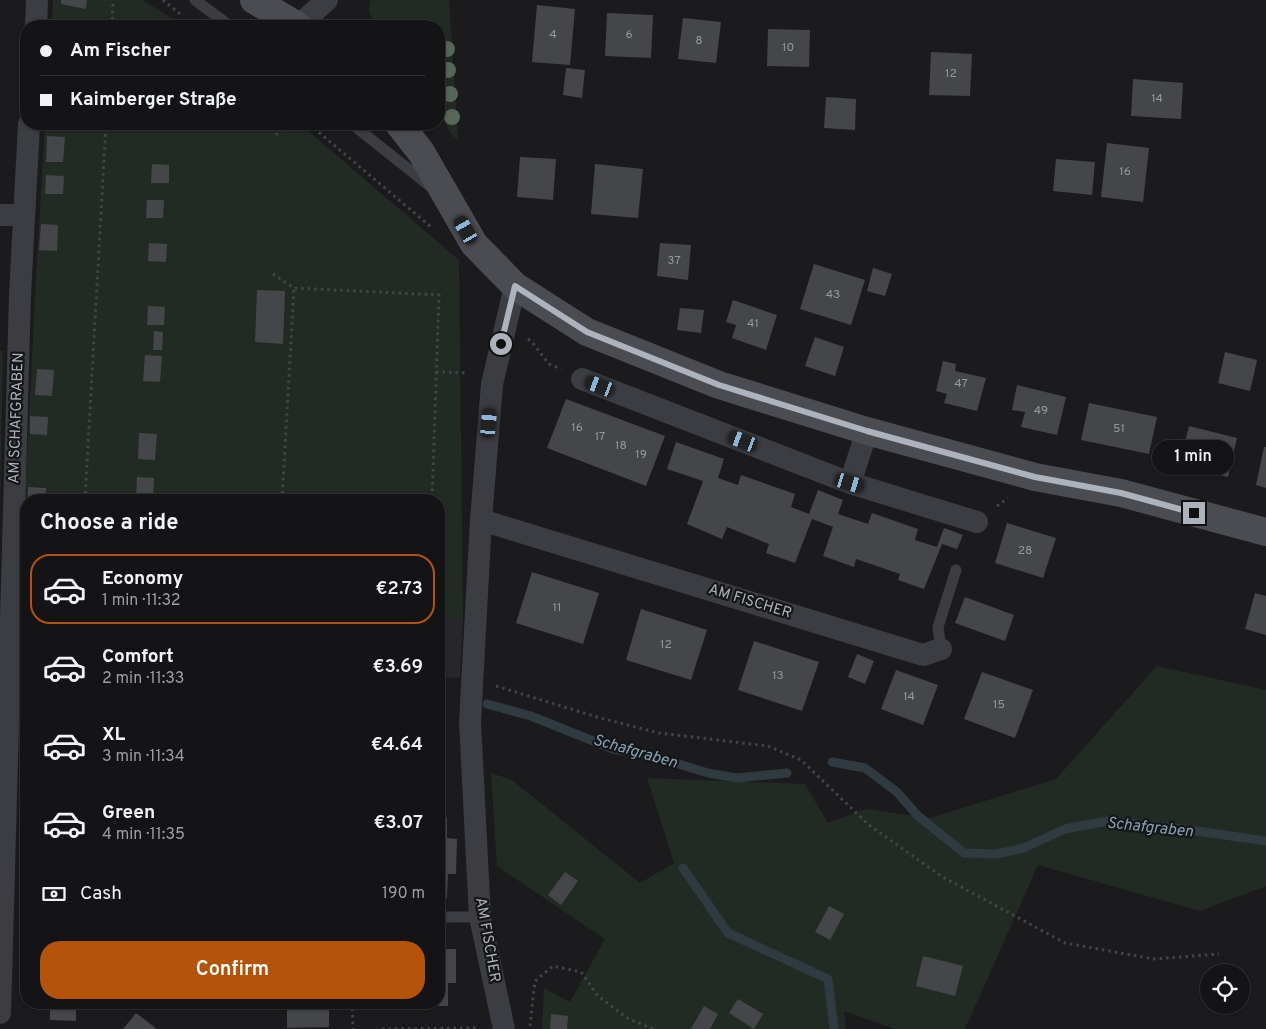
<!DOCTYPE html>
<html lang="en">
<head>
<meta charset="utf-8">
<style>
	body { margin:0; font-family:Overpass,sans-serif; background:#1d1d1f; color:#f1f3f6; height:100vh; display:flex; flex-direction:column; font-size:19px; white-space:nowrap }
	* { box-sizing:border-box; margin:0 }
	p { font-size:16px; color:#9d9ea1 }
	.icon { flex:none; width:28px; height:28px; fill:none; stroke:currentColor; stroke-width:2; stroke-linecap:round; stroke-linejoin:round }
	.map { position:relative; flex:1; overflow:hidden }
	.details { position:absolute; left:20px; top:494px; width:425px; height:515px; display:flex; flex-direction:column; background:#141416; border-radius:20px; box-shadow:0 1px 4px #0004,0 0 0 1px #333335 }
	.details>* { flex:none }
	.banner { position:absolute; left:20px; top:20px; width:425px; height:110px; border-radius:20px; box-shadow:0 1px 4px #0004,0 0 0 1px #333335; display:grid; align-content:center; height:110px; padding:0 20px; background:#141416 }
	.controls { position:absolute; left:1200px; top:964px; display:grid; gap:10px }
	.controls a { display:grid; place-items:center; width:50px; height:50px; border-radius:50%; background:#141416; box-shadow:0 1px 4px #0004,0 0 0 1px #333335; font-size:25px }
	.end { position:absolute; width:22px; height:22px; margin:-11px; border:6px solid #adb3bc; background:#111; box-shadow:0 0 0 2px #111 }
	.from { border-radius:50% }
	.bubble { position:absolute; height:35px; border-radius:18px; background:#141416; box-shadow:0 1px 4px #0004,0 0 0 1px #333335; font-size:16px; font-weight:600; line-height:35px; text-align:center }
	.car { position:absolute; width:15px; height:30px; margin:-15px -8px; border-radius:6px; box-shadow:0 0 4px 1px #0007; background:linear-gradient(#222 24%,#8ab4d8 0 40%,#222 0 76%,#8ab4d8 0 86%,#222 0) }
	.banner b { display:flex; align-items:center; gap:18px; height:48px; font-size:19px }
	.banner b+b { border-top:1px solid #333335 }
	.banner i { width:12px; height:12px; background:#f1f3f6 }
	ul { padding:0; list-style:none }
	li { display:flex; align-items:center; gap:15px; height:70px; margin:0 10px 8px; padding:0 10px; border:2px solid transparent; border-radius:20px }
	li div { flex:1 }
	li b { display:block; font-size:19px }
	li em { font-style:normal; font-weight:600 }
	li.selected { border-color:#b45309 }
	li>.icon { width:45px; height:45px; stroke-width:1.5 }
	h2 { padding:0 20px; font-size:22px; line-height:60px }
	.pay { display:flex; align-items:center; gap:12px; height:55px; padding:0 20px; font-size:19px }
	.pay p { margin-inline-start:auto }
	.primary-button { display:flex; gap:10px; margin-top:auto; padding:10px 20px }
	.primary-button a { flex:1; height:58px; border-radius:20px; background:#b45309; color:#fff; font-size:20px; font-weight:600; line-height:58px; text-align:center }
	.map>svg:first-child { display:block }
	.built { fill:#27272a }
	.green { fill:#222b23 }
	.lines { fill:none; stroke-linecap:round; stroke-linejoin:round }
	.stream { stroke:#303b41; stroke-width:9 }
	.building { fill:#45464a }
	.path { stroke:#424449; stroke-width:3; stroke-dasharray:2.5 4; stroke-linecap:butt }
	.service { stroke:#3c3d42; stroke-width:11 }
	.minor { stroke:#3c3d42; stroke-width:22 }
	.secondary { stroke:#4a4c52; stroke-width:28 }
	.tree { fill:#556756 }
	.route { stroke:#adb3bc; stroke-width:6 }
	.labels { text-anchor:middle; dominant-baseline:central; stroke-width:4.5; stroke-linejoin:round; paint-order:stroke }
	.number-label { font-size:12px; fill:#9398a0 }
	.street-label { font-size:15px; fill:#adb3bc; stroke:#161618 }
	.water-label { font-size:16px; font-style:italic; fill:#86a2b6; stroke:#161618 }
</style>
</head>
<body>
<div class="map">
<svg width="1266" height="1029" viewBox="0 0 1266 1029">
	<rect width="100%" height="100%" fill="#1b1b1d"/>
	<!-- built -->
	<path class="built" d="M439,618l24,2 -3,57 -21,2z"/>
	<!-- green -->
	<g class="green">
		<path d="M53,0h89l43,26h-133z"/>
		<path d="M371,0h78l9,140 -8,-7 -11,-25v-82c-10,0 -50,3 -57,0 -12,-5 -15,-15 -11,-26z"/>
		<path d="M45,124h255l159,136 4,360 -24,-2v-118h-413v162l-9,-1 18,-365z"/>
		<path d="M0,351h3l-3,163z"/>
		<path d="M1157,666l109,24v196l-66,25 -162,-46 -73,164h-70l-51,-18 2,18h-304l2,-41 26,14 35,-63 -108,-73 -6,-93 21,7 128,103 34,-20 -27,-85 158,6 23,39 38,-14 64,9 126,-39z"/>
	</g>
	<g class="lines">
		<!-- stream -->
		<g class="stream">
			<path d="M487,704l44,12 82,33 39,7 56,17 29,5 50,-5"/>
			<path d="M832,762l33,6 32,24 20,23 47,38 32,1 28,-6 41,-19 43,-8 75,8 83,12"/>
			<path d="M683,868l45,65 100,46 6,50"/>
		</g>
	</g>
	<!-- building -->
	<g class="building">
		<path d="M61,0h26l-1,9 -25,-5z"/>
		<path d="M537,5l38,4 -5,56 -38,-3z"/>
		<path d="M607,13l46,2 -2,43 -46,-2z"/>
		<path d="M683,18l38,4 -5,41 -38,-4z"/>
		<path d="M768,29l42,1 -1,37 -42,-1z"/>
		<path d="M931,52l41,2 -2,42 -41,-1z"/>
		<path d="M566,68l19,2 -3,28 -19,-3z"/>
		<path d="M1133,79l50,4 -2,36 -50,-3z"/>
		<path d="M826,97l30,2 -1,31 -31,-2z"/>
		<path d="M154,124h18l-1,6 -17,-1z"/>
		<path d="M47,136l18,1 -2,25h-17z"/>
		<path d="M1107,143l42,5 -6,54 -42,-5z"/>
		<path d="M520,157l36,2 -3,41 -36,-3z"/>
		<path d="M1056,159l39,3 -3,33 -39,-4z"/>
		<path d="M152,164l17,1v18h-18z"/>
		<path d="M595,164l48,5 -5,49 -47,-4z"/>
		<path d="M46,175l18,1 -1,18h-18z"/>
		<path d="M147,200h17l-1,18h-17z"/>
		<path d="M41,224l17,1 -1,26 -18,-1z"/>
		<path d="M149,243l18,1 -1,18 -18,-1z"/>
		<path d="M660,243l31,2 -3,35 -31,-4z"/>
		<path d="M814,264l51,16 -14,45 -51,-16z"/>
		<path d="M873,268l19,6 -7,22 -18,-5z"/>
		<path d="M257,290l28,1 -2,53 -28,-2z"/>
		<path d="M733,300l44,15 -11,35 -34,-12 4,-13 -10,-3z"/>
		<path d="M148,306l17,1 -1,18h-17z"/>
		<path d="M680,308l24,2 -3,23 -24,-3z"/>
		<path d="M154,331l9,1 -1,18h-9z"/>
		<path d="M815,337l29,10 -9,29 -30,-10z"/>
		<path d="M1225,352l32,8 -7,31 -32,-8z"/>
		<path d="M145,355l17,1 -2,26 -17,-1z"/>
		<path d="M943,361l13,3 -1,7 31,7 -9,33 -33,-8 3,-9 -11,-3z"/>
		<path d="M37,369l17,1 -2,26 -17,-1z"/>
		<path d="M1017,385l49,12 -9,38 -36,-8 4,-15 -13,-2z"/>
		<path d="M566,399l99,37 -19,50 -99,-38z"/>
		<path d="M1089,403l68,14 -8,37 -68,-14z"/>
		<path d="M30,416l18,1 -1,18 -17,-1z"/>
		<path d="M1189,426l48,12 -9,39 -49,-12z"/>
		<path d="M139,433l18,1 -2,26 -17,-1z"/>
		<path d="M676,442l48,17 -6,19 20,7 3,-10 54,19 -4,13 18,7 9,-24 25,10 -5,14 30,10 4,-11 46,16 -3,11 22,7 7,-19 19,7 -6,14 -15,-5 -18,45 -26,-9 2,-6 -44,-15 -2,8 -31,-11 10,-29 -21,-8 -17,44 -29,-10 3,-9 -42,-17 -5,12 -35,-15 16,-43 -36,-12z"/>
		<path d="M1264,447h2v41l-10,-3z"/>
		<path d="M137,477l17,1 -1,22h-17z"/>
		<path d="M28,487l18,1 -1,12h-17z"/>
		<path d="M1007,523l49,15 -13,40 -48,-15z"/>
		<path d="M532,572l67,21 -16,51 -67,-21z"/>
		<path d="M1255,593l11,3v39l-21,-6z"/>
		<path d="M965,597l49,18 -9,26 -50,-18z"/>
		<path d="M641,609l66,21 -16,50 -65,-20z"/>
		<path d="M754,641l65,21 -17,49 -64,-21z"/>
		<path d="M857,654l17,7 -9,23 -17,-7z"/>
		<path d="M896,670l42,15 -15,40 -42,-16z"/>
		<path d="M982,672l51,18 -18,48 -51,-19z"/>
		<path d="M439,817h8v21l10,1 -1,35h-8l-1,24h-8z"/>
		<path d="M565,872l13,9 -17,24 -13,-10z"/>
		<path d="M829,906l15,8 -14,26 -15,-8z"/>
		<path d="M439,927h7v22h10v34h-8v23h-46v-4h37z"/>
		<path d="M923,956l40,10 -8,30 -39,-10z"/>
		<path d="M738,999l25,15 -9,15 -25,-16z"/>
		<path d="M287,1002h56v2l-14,1v22l-42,1z"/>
		<path d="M704,1006l14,8 -8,15h-19z"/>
		<path d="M50,1007h26v14l-26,-1z"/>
		<path d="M136,1013l21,16h-34z"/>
		<path d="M551,1014l17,2 -1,13h-17z"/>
	</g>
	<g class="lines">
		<!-- path -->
		<g class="path">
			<path d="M163,0l17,14"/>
			<path d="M112,26l1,-26"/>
			<path d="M309,124l122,103"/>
			<path d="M276,135l11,-11"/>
			<path d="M273,274l21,14 145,7 -7,205"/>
			<path d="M528,339l4,3 17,22 12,5"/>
			<path d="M436,372l32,1"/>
			<path d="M85,500l21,-376"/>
			<path d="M282,500l12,-212"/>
			<path d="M997,506l11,-8"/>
			<path d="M496,686l101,31 62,16 109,13 33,14 68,65 72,51 124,67 89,16 65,-5"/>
			<path d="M352,1002l1,27"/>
			<path d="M530,1026l5,-45 18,-15 28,6 17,24 29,22 26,11"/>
			<path d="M382,1029l96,-1"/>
		</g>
		<!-- service -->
		<g class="service">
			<path d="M195,0l35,26"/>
			<path d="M352,124l79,63"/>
			<path d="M941,649l-3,-22 18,-57"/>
			<path d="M439,917h41"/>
		</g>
		<!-- minor -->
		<g class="minor">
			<path d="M36,26l1,-26"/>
			<path d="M298,26l29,-26"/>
			<path d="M0,215h24"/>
			<path d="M582,379l268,104 127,39"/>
			<path d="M850,483l17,-52"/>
			<path d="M481,520l442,135 18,-6"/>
			<path d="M0,1013l20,-718 9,-171"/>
			<path d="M504,1029l-24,-112 -10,-195 11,-202 11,-136 23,-98"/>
		</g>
		<!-- secondary -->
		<g class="secondary">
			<path d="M254,0l44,26"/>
			<path d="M399,124l22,28 53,92 41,42 72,46 132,53 148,46 168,46 86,16 145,39"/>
		</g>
	</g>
	<!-- trees -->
	<g class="tree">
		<circle cx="447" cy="49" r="8"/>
		<circle cx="448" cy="70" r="8"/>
		<circle cx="450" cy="94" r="8"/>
		<circle cx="452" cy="117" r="8"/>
	</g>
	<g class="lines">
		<!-- route -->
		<path class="route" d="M501,344l14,-58 72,46 132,53 148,46 168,46 86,16 73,20"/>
	</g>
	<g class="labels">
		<!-- number labels -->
		<g class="number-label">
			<text x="553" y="35">4</text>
			<text x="629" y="35">6</text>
			<text x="699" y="41">8</text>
			<text x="788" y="48">10</text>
			<text x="951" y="74">12</text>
			<text x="1157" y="99">14</text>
			<text x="1125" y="172">16</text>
			<text x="674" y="261">37</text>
			<text x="833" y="295">43</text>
			<text x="753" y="324">41</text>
			<text x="961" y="384">47</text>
			<text x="1041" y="411">49</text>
			<text x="577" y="428">16</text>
			<text x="1119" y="429">51</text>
			<text x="600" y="437">17</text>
			<text x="621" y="446">18</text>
			<text x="641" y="455">19</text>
			<text x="1025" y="551">28</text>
			<text x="557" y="608">11</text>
			<text x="666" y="645">12</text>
			<text x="778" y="676">13</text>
			<text x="909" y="697">14</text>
			<text x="999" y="705">15</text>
		</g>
		<!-- street labels -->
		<g class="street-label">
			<text transform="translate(17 418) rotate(-88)">AM SCHAFGRABEN</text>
			<text transform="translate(750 602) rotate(17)">AM FISCHER</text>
			<text transform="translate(487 940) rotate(80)">AM FISCHER</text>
		</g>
		<!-- water labels -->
		<g class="water-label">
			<text transform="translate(635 752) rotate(16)">Schafgraben</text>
			<text transform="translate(1150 828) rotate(6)">Schafgraben</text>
		</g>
	</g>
</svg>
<div class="controls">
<a><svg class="icon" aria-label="locate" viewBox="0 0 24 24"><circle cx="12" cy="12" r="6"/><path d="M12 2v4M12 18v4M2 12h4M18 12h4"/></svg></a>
</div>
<i class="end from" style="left:501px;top:344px"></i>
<i class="end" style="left:1194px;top:513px"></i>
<div class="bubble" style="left:1152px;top:440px;width:82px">1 min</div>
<i class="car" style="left:466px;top:230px;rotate:330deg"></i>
<i class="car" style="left:600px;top:386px;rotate:291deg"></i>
<i class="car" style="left:489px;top:423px;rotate:5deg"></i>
<i class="car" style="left:743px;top:441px;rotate:291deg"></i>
<i class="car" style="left:850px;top:483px;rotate:107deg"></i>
<div class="banner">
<b><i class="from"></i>Am Fischer</b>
<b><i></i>Kaimberger Straße</b>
</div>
<section class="details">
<h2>Choose a ride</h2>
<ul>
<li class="selected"><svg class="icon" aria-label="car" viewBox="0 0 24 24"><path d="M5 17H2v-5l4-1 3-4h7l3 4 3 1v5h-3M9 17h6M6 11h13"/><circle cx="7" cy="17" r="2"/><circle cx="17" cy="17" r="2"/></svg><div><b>Economy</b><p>1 min · 11:32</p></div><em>€2.73</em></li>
<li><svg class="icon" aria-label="car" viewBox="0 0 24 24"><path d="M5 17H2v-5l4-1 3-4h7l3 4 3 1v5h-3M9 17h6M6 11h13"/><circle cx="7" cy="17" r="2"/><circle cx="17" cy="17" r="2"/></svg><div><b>Comfort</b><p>2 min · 11:33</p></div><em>€3.69</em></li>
<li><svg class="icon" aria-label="car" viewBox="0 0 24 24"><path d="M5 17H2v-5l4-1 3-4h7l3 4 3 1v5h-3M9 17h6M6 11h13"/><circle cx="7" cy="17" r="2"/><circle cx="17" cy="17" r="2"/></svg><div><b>XL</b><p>3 min · 11:34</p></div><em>€4.64</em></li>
<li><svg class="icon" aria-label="car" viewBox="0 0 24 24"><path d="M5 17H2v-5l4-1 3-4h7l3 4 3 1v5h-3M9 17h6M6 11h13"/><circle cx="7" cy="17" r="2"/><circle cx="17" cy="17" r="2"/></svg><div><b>Green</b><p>4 min · 11:35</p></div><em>€3.07</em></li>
</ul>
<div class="pay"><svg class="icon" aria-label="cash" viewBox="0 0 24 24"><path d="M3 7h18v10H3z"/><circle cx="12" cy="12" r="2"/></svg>Cash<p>190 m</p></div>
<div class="primary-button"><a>Confirm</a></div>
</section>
</div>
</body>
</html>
